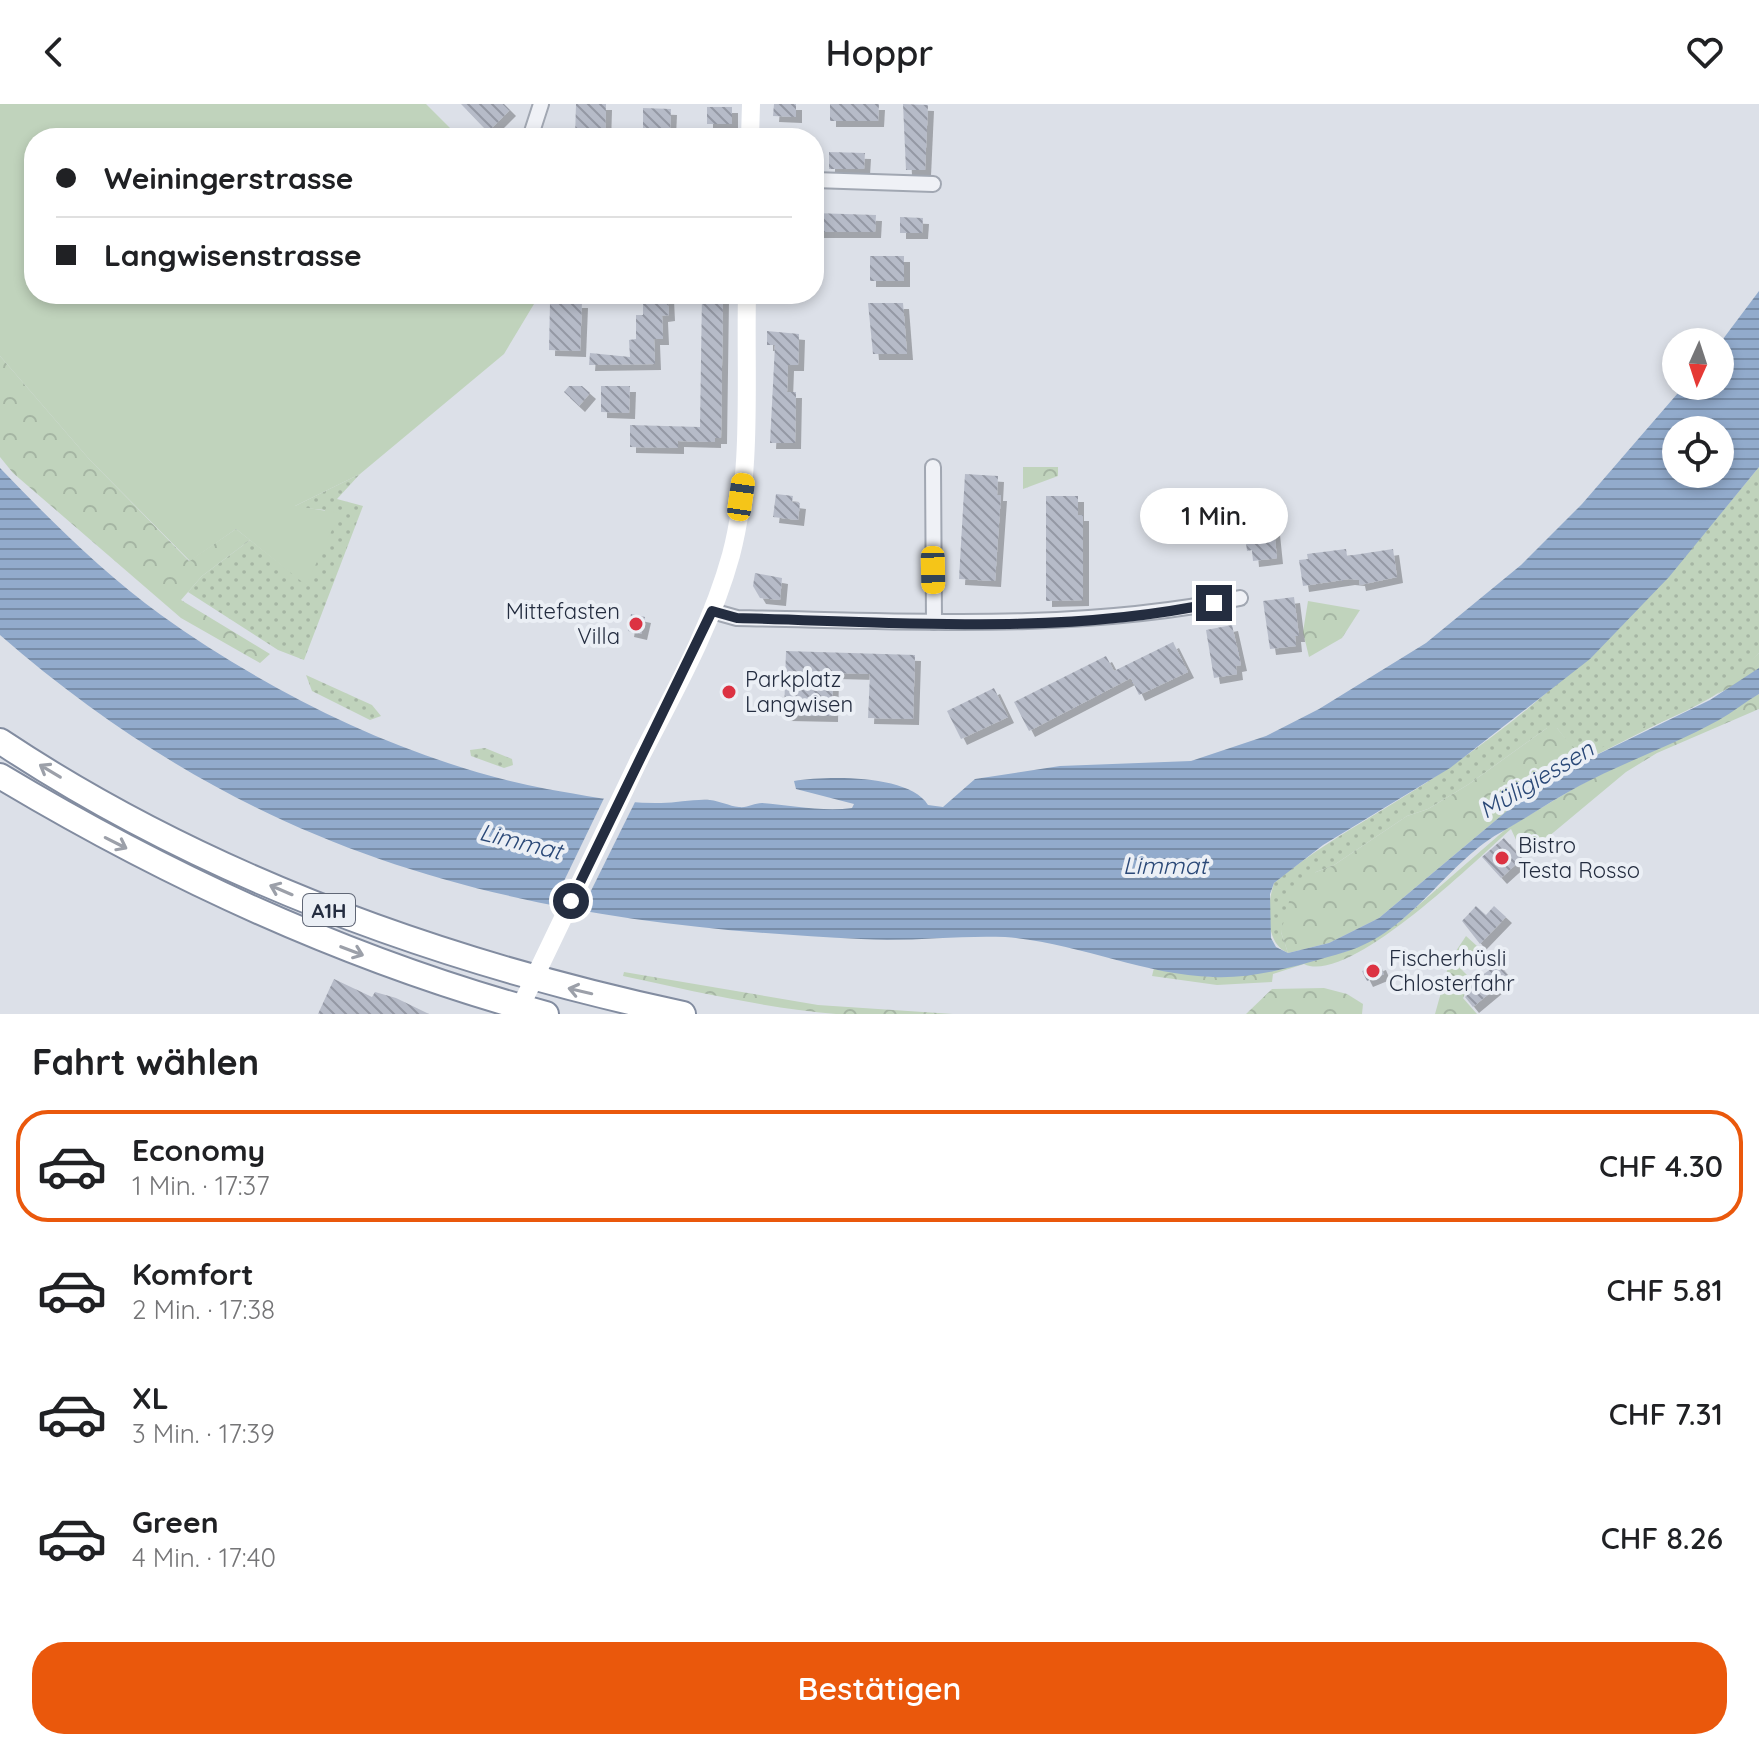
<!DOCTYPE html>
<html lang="de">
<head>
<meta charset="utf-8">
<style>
	body { margin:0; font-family:Quicksand,sans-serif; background:#f2f2f2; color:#202124; height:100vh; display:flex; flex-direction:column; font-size:30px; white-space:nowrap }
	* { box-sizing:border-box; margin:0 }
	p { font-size:26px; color:#757577 }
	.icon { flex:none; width:44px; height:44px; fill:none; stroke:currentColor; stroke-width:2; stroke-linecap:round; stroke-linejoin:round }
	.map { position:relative; height:910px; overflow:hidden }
	.sheet { display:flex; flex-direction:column; background:#fff; flex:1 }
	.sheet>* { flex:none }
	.hud { position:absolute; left:24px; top:24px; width:800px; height:176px; border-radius:32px; box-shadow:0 4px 12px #0003; display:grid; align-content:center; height:176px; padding:0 32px; background:#fff }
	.needle { width:52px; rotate:183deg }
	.buttons { position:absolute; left:1662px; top:224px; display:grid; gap:16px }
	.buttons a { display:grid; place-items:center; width:72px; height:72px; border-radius:50%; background:#fff; box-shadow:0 4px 12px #0003; font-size:40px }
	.end { position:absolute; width:36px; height:36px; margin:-18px; border:10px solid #242d40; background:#fff; box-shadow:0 0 0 4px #fff }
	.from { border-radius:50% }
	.bubble { position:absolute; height:56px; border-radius:28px; background:#fff; box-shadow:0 4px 12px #0003; font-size:26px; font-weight:600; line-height:56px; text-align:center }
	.car { position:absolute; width:24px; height:48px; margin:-24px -12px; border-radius:10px; box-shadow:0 0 6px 2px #0007; background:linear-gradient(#f5c518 24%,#345 0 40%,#f5c518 0 76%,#345 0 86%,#f5c518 0) }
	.hud b { display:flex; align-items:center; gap:28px; height:76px; font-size:30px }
	.hud b+b { border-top:2px solid #e0e0e0 }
	.hud i { width:20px; height:20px; background:#202124 }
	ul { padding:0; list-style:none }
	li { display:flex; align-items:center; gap:24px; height:112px; margin:0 16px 12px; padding:0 16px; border:4px solid transparent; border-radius:32px }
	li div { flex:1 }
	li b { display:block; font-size:30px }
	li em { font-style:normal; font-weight:600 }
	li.current { border-color:#ea580c }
	li>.icon { width:72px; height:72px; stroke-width:1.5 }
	h2 { padding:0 32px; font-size:36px; line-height:96px }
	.action { display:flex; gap:16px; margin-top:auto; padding:16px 32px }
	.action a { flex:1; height:92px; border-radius:32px; background:#ea580c; color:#fff; font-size:32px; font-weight:600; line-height:92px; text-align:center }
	header { display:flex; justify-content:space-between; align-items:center; height:104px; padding:0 32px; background:#fff; font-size:36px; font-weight:600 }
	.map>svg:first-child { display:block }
	.grass { fill:url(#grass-dots) }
	.forest { fill:url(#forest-crowns) }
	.garden { fill:#c0d3bc }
	.water { fill:url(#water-rules); fill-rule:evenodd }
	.pier { fill:#dce0e8 }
	.building { fill:url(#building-back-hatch); filter:url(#shadow) }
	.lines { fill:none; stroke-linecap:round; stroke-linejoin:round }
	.minor-casing { stroke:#a1a7b2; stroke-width:18 }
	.motorway-casing { stroke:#828ca0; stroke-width:28 }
	.minor { stroke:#eff1f6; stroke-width:14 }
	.secondary { stroke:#fff; stroke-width:18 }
	.motorway { stroke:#fff; stroke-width:24 }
	.secondary-bridge { stroke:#fff; stroke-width:18 }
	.oneway { stroke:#9ca0a9 }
	.route { stroke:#242d40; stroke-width:10 }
	.poi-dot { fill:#dc3242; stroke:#ebeff5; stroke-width:3 }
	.labels { text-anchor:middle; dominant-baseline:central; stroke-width:8; stroke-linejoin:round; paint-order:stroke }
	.shield { fill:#ebeff5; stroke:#606776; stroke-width:2 }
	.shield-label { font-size:20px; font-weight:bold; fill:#242d40 }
	.poi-label { font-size:22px; fill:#242d40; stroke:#ebeff5; text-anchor:start }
	.water-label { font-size:24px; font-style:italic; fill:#2a4877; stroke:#ebeff5 }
</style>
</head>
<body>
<header><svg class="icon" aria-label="back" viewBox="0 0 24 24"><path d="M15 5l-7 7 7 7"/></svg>Hoppr<svg class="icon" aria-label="heart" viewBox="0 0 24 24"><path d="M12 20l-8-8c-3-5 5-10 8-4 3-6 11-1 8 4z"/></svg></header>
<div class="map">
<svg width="1759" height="910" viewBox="0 0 1759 910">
	<defs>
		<pattern id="grass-dots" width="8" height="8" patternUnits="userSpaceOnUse" patternTransform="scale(2)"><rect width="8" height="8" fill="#c0d3bc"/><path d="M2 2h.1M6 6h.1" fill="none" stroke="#a5b5a3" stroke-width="1.8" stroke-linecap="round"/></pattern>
		<pattern id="forest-crowns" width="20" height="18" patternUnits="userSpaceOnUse" patternTransform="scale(2)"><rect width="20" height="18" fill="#c0d3bc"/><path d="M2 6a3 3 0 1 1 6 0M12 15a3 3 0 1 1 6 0" fill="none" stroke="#a5b5a3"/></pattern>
		<pattern id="water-rules" width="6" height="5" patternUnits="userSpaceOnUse" patternTransform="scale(2)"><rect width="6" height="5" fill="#92abcc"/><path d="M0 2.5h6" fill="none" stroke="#778ca7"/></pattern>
		<pattern id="building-back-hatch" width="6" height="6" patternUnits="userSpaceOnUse" patternTransform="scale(2)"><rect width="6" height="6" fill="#b6bbc8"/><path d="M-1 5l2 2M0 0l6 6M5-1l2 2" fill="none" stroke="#9498a4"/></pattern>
		<filter id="shadow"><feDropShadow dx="6" dy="6" stdDeviation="0" flood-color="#0004"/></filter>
	</defs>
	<rect width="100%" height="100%" fill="#dce0e8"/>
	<!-- grass -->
	<g class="grass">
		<path d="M1759,363v186c-13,14 -25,30 -41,40 -42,27 -93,41 -137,67l-24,-32h-10l-78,56 -41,25 -21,7 -73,49 -18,7 -35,60 7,21c-24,-10 -21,-49 -14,-70 55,-46 119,-76 177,-117 128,-88 211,-180 308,-299z"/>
		<path d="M360,370l-23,25 26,7 -59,154 -26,-10 -90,-58 14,-16 48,-36 56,44 19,-74 -32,-3z"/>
		<path d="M306,571l66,30 9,11 -11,4 -58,-29z"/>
		<path d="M485,644l27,11 1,6 -9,3 -33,-12 -1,-6z"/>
	</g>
	<!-- forest -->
	<g class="forest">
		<path d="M0,252l89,103 100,102 47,-32 14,11 -48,36 -21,24 89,54 -10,9 -79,-45 -168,-145 -13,-16z"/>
		<path d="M1023,363h35v9l-35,13z"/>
		<path d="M1308,497l52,9 -18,28 -33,19 -6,-25z"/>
		<path d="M1759,549v15l-18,14 -161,81 -60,37 -141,118 -50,25 -41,10 -7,-21 10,-38 25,-22 18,-7 73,-49 21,-7 41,-25 78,-56h10l25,31 38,-22 97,-43z"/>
		<path d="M1759,590v15l-102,44 -31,19 -102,85 -13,-28c-34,30 -162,157 -207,135l-31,10 -1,8 -55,3 -65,-9 2,-8 57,9 19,-1 55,-8 62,-17 51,-28 108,-94 72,-43z"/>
		<path d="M1466,832l11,10 -15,24 9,9 -8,19 14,16h-42l15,-54z"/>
		<path d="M624,868l194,33 135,9c-39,0 -79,0 -117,0 -72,-6 -143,-23 -213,-38z"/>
		<path d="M1324,884l23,6 16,10 -1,10h-116l26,-25z"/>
	</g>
	<!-- garden -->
	<path class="garden" d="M0,0h426l34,34h-426v156h506l-36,60 -144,120 -65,32 45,7 -34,72 -70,-56 -46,32 -101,-102 -89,-103z"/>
	<!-- water -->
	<path class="water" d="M1759,187v176l-90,110 -79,82 -140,109 -127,77 -49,38 -4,11 1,44 5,9 12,6 41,-10 50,-25 141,-118 60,-37 130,-63 49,-32v26c-14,8 -26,18 -40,26 -45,25 -95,42 -140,66 -25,13 -49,30 -74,44 -58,30 -92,102 -160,122 -41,12 -88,27 -132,25 -70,-2 -137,-35 -208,-40 -48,-2 -96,5 -144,2 -338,-16 -599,-76 -861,-304v-167c50,52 103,105 161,147 112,80 250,148 386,174 35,6 78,15 114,14 16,0 32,-4 49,-3 10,1 19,6 29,7 9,1 15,-4 23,-4 29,2 60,9 90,5l2,-4 -58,-15 -2,-8c33,-5 115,-7 134,24l15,2 32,-28 85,-13 131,-5 75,-25 53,-27 107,-66 95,-78 61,-61 102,-118h36v-43zM1676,326h44v44h-44z"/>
	<!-- pier -->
	<path class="pier" d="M607,688l31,4 -59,119 -30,-3z"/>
	<!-- building -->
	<g class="building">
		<path d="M461,0h43l6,6 -22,22z"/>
		<path d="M576,0h30l-1,34h-30z"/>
		<path d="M774,0h22v13l-23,-1z"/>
		<path d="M830,0h49l-1,17h-48z"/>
		<path d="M903,0l25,1 -3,65h-19z"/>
		<rect x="707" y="3" width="25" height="17"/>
		<path d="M643,4l28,1 -1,21h-27z"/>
		<path d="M829,48l36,1 -1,16h-35z"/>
		<path d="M814,109l62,2 -1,17h-61z"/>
		<path d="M900,113l23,1 -1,15h-22z"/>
		<rect x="870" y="152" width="34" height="25"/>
		<path d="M643,190h25l1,21 -7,1 1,23h-9l1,25 -66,1 1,-12 40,4 -1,-17 7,-1v-24h7z"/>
		<path d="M702,190h21l-2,144h-6v4l-37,-1v7l-48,-1v-22l70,2z"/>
		<path d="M550,198h32l-2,49 -31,-1z"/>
		<path d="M868,199h35l4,51h-34z"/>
		<path d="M767,227l32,3 -1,31h-10l-1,27h9l-1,51h-25l5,-98h-8z"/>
		<path d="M569,282h13l8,7 -11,13 -15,-14z"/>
		<path d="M601,282h29l-1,27 -28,-1z"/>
		<path d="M965,370l33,2 -1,19h4l-6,86 -36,-2z"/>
		<path d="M776,390l17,2 -1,6 8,1 -2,17 -25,-3z"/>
		<path d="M1046,392h32v19h5v85l-37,1z"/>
		<path d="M1267,403l1,12h5l4,39 -24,3 -1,-11 -5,1 -5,-41z"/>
		<path d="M1346,445l1,7 46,-7 4,28 -37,8 -1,-5 -10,-1 -46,7 -4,-26 9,-1 -1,-5z"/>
		<path d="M755,469l27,5 -2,22 -20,-2 -7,-12z"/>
		<path d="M1294,493l5,39h-4l1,10 -26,3 -7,-48z"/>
		<path d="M631,510l14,3 -4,17 -13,-3z"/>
		<path d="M1232,521l9,40 -5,1 1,8 -23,4 -8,-48z"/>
		<path d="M1173,538l15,30 -49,23 -8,-17 -102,53 -15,-29 92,-46 8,15z"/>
		<path d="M786,547l129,4 -2,64 -45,-1 2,-44 -37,-1 -1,43 -48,-1z"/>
		<path d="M994,584l14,29 -47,22 -14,-28z"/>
		<path d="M1504,734l18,21 -21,19 -19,-21z"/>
		<path d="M1476,802l10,9 8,-9 12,11 -26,27 -18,-23z"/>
		<path d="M1380,860l4,10 -17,7 -5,-10z"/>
		<path d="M1498,860l11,13 -36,30 -8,-10 8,-7 -5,-5z"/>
		<path d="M334,875l38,18 3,-5 21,6 33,16h-111z"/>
	</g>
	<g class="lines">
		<!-- minor casing -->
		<g class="minor-casing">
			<g id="minor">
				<path d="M530,34l11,-34"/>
				<path d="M814,76l119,4"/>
				<path d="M933,363l1,155"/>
				<path d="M712,507l25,7c169,3 337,14 503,-20"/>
			</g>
		</g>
		<!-- motorway casing -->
		<g class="motorway-casing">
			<g id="motorway">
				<path d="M0,637c206,137 442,221 683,273"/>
				<path d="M0,672c172,103 352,186 546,238"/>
			</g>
		</g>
		<!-- minor -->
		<use href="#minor" class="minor"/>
		<!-- secondary -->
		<g class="secondary">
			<path d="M750,34l1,-34"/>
			<path d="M639,656c34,-66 72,-132 92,-205 22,-84 14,-175 16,-261"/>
		</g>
		<!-- motorway -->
		<use href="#motorway" class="motorway"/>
		<!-- secondary-bridge -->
		<path class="secondary-bridge" d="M517,910l122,-254"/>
	</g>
	<!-- one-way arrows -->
	<defs><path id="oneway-shaft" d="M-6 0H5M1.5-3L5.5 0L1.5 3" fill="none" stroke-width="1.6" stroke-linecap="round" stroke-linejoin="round" transform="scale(2)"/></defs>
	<g class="oneway">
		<use href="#oneway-shaft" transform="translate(50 667) rotate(-149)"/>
		<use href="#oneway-shaft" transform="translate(116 739) rotate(27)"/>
		<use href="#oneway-shaft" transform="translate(281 786) rotate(-157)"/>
		<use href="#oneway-shaft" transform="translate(352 847) rotate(21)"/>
		<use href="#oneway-shaft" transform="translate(580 887) rotate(-167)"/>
	</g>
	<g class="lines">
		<!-- route -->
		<path class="route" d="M571,797l141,-290 25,7c158,4 322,18 477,-15"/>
	</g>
	<!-- markers -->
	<g class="poi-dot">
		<circle cx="636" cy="520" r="8"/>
		<circle cx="729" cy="588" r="8"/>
		<circle cx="1502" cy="754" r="8"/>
		<circle cx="1373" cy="867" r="8"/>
	</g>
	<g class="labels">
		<!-- shield labels -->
		<rect class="shield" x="303" y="790" width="52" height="32" rx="6"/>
		<g class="shield-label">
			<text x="329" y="806">A1H</text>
		</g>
		<!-- poi labels -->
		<g class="poi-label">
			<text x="620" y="507" text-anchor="end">Mittefasten<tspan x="620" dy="25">Villa</tspan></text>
			<text x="745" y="575">Parkplatz<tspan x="745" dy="25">Langwisen</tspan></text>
			<text x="1518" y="741">Bistro<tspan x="1518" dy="25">Testa Rosso</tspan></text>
			<text x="1389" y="854">Fischerhüsli<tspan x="1389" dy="25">Chlosterfahr</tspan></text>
		</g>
		<!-- water labels -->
		<g class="water-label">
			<text transform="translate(1536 675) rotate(-31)">Müligiessen</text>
			<text transform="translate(521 737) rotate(14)">Limmat</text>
			<text x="1165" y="761">Limmat</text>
		</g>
	</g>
</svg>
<div class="buttons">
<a><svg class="needle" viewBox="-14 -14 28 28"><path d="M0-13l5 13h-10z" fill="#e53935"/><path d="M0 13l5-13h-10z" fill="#757577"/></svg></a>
<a><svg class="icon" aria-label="locate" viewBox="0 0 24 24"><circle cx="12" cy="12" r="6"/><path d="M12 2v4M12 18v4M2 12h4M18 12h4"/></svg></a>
</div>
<i class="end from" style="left:571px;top:797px"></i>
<i class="end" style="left:1214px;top:499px"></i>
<div class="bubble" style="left:1140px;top:384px;width:148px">1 Min.</div>
<i class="car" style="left:741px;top:393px;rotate:8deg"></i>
<i class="car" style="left:933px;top:466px;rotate:179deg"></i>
<div class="hud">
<b><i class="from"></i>Weiningerstrasse</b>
<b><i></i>Langwisenstrasse</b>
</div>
</div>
<section class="sheet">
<h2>Fahrt wählen</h2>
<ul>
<li class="current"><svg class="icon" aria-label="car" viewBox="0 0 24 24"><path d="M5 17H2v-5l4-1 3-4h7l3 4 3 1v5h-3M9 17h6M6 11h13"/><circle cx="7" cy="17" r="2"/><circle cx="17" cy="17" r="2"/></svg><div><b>Economy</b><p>1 Min. · 17:37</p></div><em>CHF 4.30</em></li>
<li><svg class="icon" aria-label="car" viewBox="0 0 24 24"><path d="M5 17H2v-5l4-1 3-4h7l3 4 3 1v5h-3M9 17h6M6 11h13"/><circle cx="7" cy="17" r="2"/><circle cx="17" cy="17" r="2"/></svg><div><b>Komfort</b><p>2 Min. · 17:38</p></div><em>CHF 5.81</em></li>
<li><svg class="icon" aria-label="car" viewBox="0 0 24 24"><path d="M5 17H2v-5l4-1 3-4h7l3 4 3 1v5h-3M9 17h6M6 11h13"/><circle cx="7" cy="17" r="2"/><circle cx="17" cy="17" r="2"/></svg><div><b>XL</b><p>3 Min. · 17:39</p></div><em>CHF 7.31</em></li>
<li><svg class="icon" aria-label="car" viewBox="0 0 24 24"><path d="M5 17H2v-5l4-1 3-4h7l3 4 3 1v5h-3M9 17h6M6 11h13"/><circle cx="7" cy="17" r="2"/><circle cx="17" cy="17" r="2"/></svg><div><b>Green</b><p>4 Min. · 17:40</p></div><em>CHF 8.26</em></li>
</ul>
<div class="action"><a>Bestätigen</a></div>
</section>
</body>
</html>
